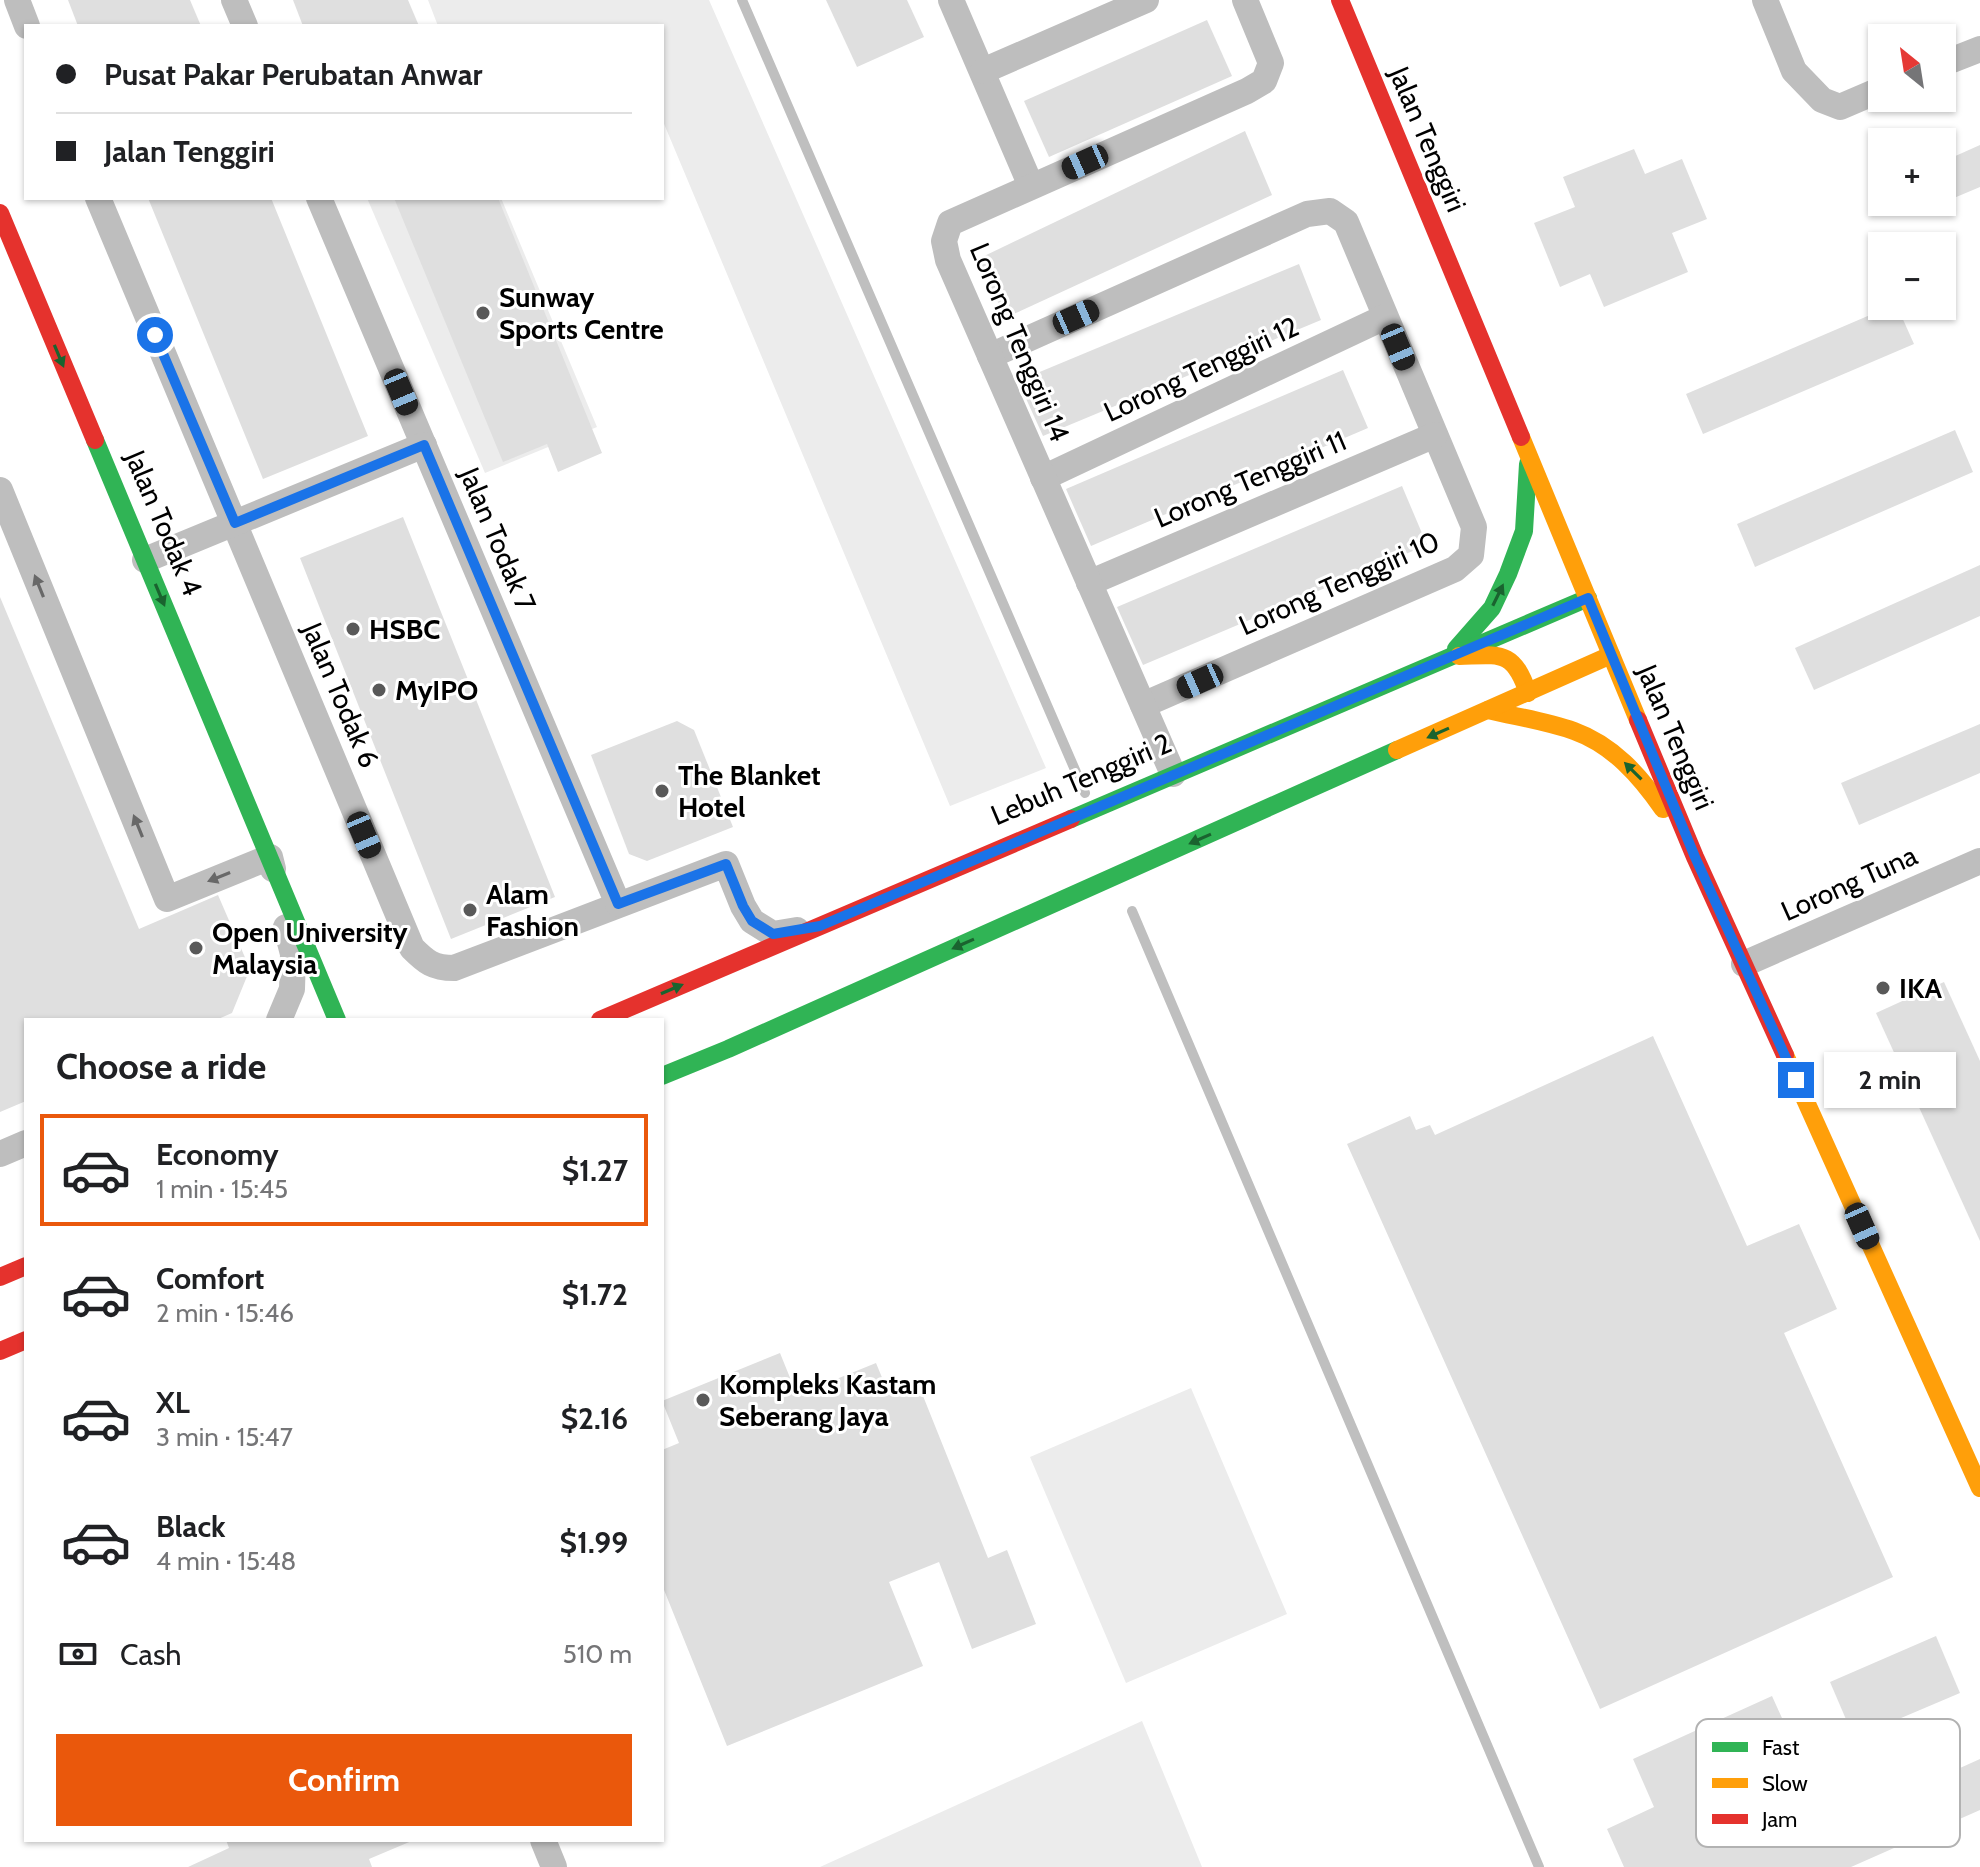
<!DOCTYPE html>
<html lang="en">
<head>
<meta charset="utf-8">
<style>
	body { margin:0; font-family:Cabin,sans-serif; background:#f6f6f6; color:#202124; height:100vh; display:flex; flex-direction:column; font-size:30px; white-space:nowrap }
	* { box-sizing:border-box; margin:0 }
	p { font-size:26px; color:#757577 }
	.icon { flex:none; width:44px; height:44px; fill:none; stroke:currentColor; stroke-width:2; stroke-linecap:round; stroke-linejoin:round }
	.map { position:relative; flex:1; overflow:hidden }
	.drawer { position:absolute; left:24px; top:1018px; width:640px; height:824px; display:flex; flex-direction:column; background:#fff; border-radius:0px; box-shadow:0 2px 6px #0004 }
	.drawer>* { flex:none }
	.top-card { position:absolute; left:24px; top:24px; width:640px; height:176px; border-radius:0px; box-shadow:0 2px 6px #0004; display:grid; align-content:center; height:176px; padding:0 32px; background:#fff }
	.needle { width:52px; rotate:330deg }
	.fabs { position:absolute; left:1868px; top:24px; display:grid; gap:16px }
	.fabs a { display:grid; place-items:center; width:88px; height:88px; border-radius:0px; background:#fff; box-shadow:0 2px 6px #0004; font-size:40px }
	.end { position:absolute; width:36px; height:36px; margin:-18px; border:10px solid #1a73e8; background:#fff; box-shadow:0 0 0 4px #fff }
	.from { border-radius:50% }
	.bubble { position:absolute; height:56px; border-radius:0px; background:#fff; box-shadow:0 2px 6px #0004; font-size:26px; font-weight:700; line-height:56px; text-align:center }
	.car { position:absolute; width:24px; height:48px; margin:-24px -12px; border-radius:10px; box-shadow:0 0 6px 2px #0007; background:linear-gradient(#222 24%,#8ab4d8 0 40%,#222 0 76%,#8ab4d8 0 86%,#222 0) }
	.top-card b { display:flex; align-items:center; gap:28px; height:76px; font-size:30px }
	.top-card b+b { border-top:2px solid #e0e0e0 }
	.top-card i { width:20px; height:20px; background:#202124 }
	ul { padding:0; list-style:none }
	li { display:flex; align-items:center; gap:24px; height:112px; margin:0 16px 12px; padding:0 16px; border:4px solid transparent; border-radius:0px }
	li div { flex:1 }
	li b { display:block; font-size:30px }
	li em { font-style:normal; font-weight:700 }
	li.current { border-color:#ea580c }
	li>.icon { width:72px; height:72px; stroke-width:1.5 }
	h2 { padding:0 32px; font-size:36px; line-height:96px }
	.pay { display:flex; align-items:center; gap:20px; height:88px; padding:0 32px; font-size:30px }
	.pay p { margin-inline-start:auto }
	.action { display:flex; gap:16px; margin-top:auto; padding:16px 32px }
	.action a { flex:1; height:92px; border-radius:0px; background:#ea580c; color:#fff; font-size:32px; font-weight:700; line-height:92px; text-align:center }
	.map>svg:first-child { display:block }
	.green { fill:#ececec }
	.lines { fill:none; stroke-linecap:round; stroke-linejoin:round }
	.stream { stroke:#bfbfbf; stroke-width:10 }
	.building { fill:#dfdfdf }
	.street { stroke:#bebebe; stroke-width:26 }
	.fast { stroke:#30b455; stroke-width:18 }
	.slow { stroke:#ff9f0a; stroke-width:18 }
	.jam { stroke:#e5322d; stroke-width:18 }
	.oneway { fill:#1a632f }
	.oneway2 { fill:#686868 }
	.route { stroke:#1a73e8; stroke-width:10 }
	.poi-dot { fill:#595959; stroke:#fff; stroke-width:3 }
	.labels { text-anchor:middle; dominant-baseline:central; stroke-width:6; stroke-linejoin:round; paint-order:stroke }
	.street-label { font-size:28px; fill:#000; stroke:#fff }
	.poi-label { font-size:28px; font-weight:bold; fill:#000; stroke:#fff; text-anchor:start }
	.key { fill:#fff; stroke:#b2b2b2; stroke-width:2 }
	.key-label { font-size:22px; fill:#000 }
</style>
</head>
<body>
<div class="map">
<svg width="1980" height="1867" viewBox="0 0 1980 1867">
	<rect width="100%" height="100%" fill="#fff"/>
	<!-- green -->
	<g class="green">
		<path d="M428,0h281l337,768 -96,38 -288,-687v-93h-224z"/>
		<path d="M367,198h134l96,229 -112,46z"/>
		<path d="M1191,1388l96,226 -161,69 -96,-226z"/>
		<path d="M1142,1721l60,146h-382z"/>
	</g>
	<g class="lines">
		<!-- stream -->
		<g class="stream">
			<path d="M742,0l343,793"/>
			<path d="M1132,911l407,956"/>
		</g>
	</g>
	<!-- building -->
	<g class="building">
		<path d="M68,0h122l11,26h-123z"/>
		<path d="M293,0h115l11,26h-116z"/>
		<path d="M826,0h81l17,37 -67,30z"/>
		<path d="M1207,20l25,56 -183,81 -25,-56z"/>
		<path d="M1245,131l27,64 -267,123 -27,-59z"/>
		<path d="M1980,145v42l-38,16v-41z"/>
		<path d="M1634,149l11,25 37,-15 25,60 -35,14 16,39 -84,35 -14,-33 -30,13 -26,-64 41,-16 -12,-30z"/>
		<path d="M148,198h123l97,238 -105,43z"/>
		<path d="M394,198h104l104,255 -44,19 -11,-28 -44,18z"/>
		<path d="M1299,264l22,56 -278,116 -25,-55z"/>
		<path d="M1891,306h6l17,38 -211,90 -17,-40z"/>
		<path d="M1343,370l25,58 -277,118 -25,-57z"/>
		<path d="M1955,430l18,42 -218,95 -18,-43z"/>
		<path d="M1402,486l25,59 -284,120 -26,-58z"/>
		<path d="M403,517l152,380 -104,42 -151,-381z"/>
		<path d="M1980,565v51l-166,74 -19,-42z"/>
		<path d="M0,597l139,332 79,-34 32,74 -18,44 -16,7h-190v81l-26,11z"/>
		<path d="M677,721l17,9 39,97 -86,34 -18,-7 -38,-99z"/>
		<path d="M1980,724v49l-121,52 -18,-42z"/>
		<path d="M1944,982l36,79v180l-104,-228z"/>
		<path d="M1653,1036l94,210 52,-22 38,85 -53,24 109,244 -293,132 -253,-565 63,-28 6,14 14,-5 5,10z"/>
		<path d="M780,1353l17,42 79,-32 12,29 29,-11 71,177 19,-8 29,74 -64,25 -33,-87 -50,20 34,84 -196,80 -65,-161v-135l17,-7 -17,-42z"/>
		<path d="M1936,1636l24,57 -106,45 -24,-56z"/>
		<path d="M1772,1696l59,130 149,-67v51l-129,57h-227l-17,-38 47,-22 -21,-48z"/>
		<path d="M226,1840h188l-45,19 3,8h-184l41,-19z"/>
	</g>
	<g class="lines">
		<!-- street -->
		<g class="street">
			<path d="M17,0l10,26"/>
			<path d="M234,0l11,26"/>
			<path d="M951,0l80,186"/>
			<path d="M1765,0l29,71 28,29 18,7 42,-18"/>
			<path d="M1942,64l38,-15"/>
			<path d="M983,71l163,-71"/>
			<path d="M98,198l314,750c14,14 21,20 42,20l272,-104 17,42 9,15 21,13 24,-4"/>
			<path d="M319,198l299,706"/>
			<path d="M990,356l317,-142 23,-3 16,11 128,305 -3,28 -16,14 -312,136"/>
			<path d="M1043,478l342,-161"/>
			<path d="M0,490l167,409 103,-42 3,12"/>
			<path d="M145,560l279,-115"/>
			<path d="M1089,583l346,-148"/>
			<path d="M1173,774l-225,-514 -4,-19 6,-18 297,-132 17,-10 7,-18 -26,-63"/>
			<path d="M1744,964l236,-103"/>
			<path d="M279,1020l13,-31 1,-35 -7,-27"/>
			<path d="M0,1154l26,-11"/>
			<path d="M543,1840l11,27"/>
		</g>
		<!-- fast -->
		<g class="fast">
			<path d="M95,440l242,580"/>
			<path d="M1456,649l36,-41 16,-34 16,-43 4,-67"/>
			<path d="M1071,819l517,-221"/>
			<path d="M662,1076l66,-27 669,-299"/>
		</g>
		<!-- slow -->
		<g class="slow">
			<path d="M1521,437l117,283"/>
			<path d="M1459,656c41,-1 54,-7 69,37"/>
			<path d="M1488,710c29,7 58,11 86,21 39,14 66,45 89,78"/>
			<path d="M1397,750l214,-95"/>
			<path d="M1785,1055l195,433"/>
		</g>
		<!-- jam -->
		<g class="jam">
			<path d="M1340,0l181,437"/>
			<path d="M0,213l95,227"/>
			<path d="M1638,720l57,137 90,198"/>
			<path d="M600,1020l471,-201"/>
			<path d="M0,1277l26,-11"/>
			<path d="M0,1351l26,-11"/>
		</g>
	</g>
	<!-- one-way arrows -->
	<defs><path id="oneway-solid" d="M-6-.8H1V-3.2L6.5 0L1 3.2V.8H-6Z" transform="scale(2)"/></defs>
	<g class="oneway">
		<use href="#oneway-solid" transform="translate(59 356) rotate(67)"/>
		<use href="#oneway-solid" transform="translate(160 595) rotate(67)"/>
		<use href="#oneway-solid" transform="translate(1498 595) rotate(-64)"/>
		<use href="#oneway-solid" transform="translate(1438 733) rotate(156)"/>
		<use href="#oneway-solid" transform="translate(1633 771) rotate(-135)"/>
		<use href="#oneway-solid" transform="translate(1200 839) rotate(156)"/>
		<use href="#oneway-solid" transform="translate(963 944) rotate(156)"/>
		<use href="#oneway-solid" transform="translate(672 989) rotate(-23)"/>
	</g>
	<g class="oneway2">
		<use href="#oneway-solid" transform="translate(39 586) rotate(-112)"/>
		<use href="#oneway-solid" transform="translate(138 826) rotate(-112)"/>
		<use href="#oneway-solid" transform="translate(219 877) rotate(158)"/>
	</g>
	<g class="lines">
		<!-- route -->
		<path class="route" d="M155,335l80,188 189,-78 194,459 108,-40 17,42 9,15 21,13 47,-8 768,-328 107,259 101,223"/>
	</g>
	<!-- markers -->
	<g class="poi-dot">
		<circle cx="483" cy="313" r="8"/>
		<circle cx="353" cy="629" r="8"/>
		<circle cx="379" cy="690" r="8"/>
		<circle cx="662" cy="791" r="8"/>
		<circle cx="470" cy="910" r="8"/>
		<circle cx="196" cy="948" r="8"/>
		<circle cx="1883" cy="988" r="8"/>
		<circle cx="703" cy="1400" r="8"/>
	</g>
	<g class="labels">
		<!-- street labels -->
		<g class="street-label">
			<text transform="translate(1428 139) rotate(67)">Jalan Tenggiri</text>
			<text transform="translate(1020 342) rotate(67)">Lorong Tenggiri 14</text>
			<text transform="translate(1201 369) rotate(-25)">Lorong Tenggiri 12</text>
			<text transform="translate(1250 479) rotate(-23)">Lorong Tenggiri 11</text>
			<text transform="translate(164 523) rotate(67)">Jalan Todak 4</text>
			<text transform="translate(498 539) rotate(67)">Jalan Todak 7</text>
			<text transform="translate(1339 583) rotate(-24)">Lorong Tenggiri 10</text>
			<text transform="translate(341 695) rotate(67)">Jalan Todak 6</text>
			<text transform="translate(1676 737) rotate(67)">Jalan Tenggiri</text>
			<text transform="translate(1081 779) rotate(-23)">Lebuh Tenggiri 2</text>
			<text transform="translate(1849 883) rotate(-24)">Lorong Tuna</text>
		</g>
		<!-- poi labels -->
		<g class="poi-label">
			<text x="499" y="297">Sunway<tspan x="499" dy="32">Sports Centre</tspan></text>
			<text x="369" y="629">HSBC</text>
			<text x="395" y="690">MyIPO</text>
			<text x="678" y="775">The Blanket<tspan x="678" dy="32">Hotel</tspan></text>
			<text x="486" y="894">Alam<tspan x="486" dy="32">Fashion</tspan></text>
			<text x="212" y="932">Open University<tspan x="212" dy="32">Malaysia</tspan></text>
			<text x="1899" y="988">IKA</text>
			<text x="719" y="1384">Kompleks Kastam<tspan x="719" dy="32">Seberang Jaya</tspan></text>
		</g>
	</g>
	<!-- legend -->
	<rect x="1696" y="1719" width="264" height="128" rx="12" class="key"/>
	<rect x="1712" y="1742" width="36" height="10" fill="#30b455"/>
	<rect x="1712" y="1778" width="36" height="10" fill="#ff9f0a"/>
	<rect x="1712" y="1814" width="36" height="10" fill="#e5322d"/>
	<g class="key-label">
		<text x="1762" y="1755">Fast</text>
		<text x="1762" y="1791">Slow</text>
		<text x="1762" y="1827">Jam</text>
	</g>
</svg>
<div class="fabs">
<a><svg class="needle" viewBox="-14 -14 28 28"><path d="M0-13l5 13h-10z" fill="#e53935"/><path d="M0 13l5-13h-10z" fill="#757577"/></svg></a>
<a>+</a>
<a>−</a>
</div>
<i class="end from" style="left:155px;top:335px"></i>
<i class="end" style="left:1796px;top:1080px"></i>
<div class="bubble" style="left:1824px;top:1052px;width:132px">2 min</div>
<i class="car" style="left:1085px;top:162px;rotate:246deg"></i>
<i class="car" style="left:1076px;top:317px;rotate:66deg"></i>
<i class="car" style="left:1398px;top:347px;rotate:157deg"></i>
<i class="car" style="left:401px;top:392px;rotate:157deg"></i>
<i class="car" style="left:1200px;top:681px;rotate:246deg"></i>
<i class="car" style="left:364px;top:835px;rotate:157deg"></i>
<i class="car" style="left:1862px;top:1226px;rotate:156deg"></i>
<div class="top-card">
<b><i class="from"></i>Pusat Pakar Perubatan Anwar</b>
<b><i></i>Jalan Tenggiri</b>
</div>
<section class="drawer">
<h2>Choose a ride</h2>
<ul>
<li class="current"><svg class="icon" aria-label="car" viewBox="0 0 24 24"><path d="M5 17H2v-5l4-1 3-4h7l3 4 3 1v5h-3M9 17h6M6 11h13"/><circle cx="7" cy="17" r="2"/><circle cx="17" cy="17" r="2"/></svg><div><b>Economy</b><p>1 min · 15:45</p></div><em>$1.27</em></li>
<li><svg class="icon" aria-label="car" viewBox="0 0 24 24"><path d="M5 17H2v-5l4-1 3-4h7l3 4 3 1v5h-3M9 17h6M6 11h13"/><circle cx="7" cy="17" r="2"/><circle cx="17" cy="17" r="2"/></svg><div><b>Comfort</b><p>2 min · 15:46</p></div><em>$1.72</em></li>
<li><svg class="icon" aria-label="car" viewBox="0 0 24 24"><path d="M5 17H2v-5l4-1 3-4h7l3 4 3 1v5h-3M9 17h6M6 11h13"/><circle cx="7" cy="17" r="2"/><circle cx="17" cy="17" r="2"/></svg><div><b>XL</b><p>3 min · 15:47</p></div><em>$2.16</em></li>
<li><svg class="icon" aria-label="car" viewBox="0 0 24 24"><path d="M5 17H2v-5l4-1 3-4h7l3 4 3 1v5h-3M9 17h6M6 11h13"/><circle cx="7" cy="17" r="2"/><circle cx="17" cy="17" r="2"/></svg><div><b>Black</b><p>4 min · 15:48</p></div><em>$1.99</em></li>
</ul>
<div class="pay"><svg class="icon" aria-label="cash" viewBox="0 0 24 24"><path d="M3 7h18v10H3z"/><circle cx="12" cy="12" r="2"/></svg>Cash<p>510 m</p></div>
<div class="action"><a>Confirm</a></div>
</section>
</div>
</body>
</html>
